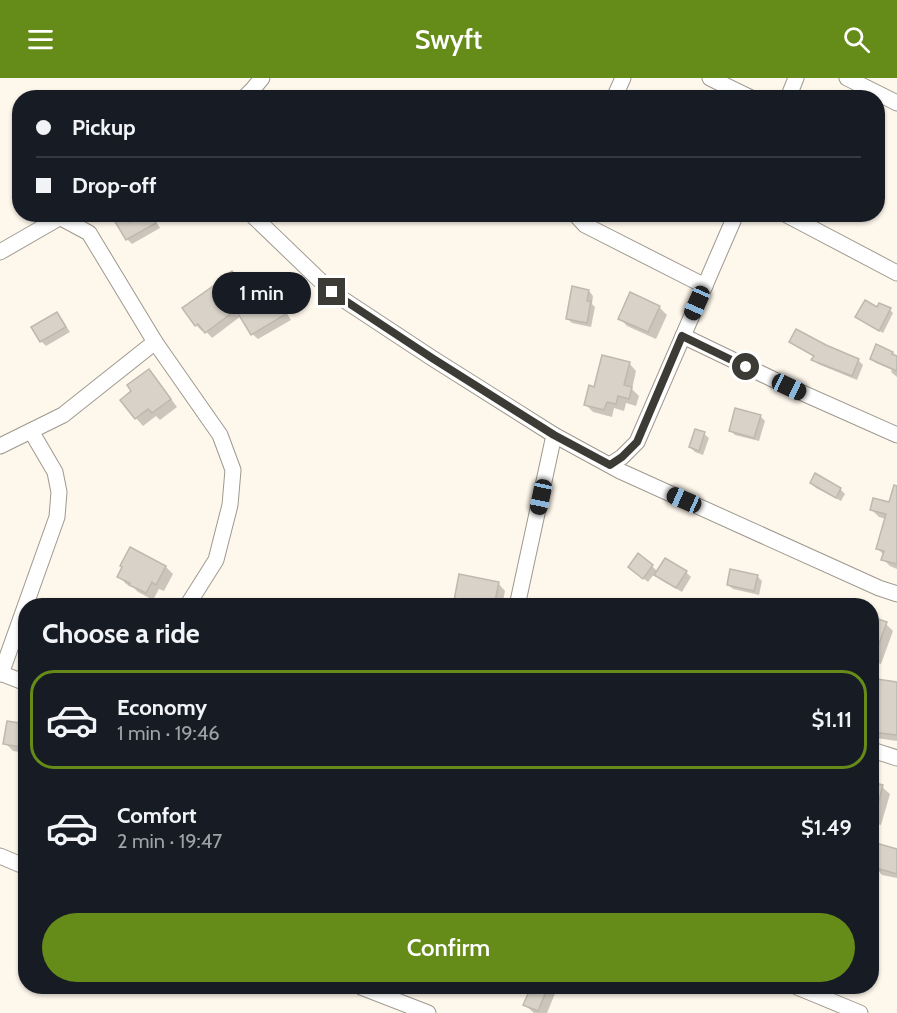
<!DOCTYPE html>
<html lang="en">
<head>
<meta charset="utf-8">
<style>
	body { margin:0; font-family:Cabin,sans-serif; background:#20242c; color:#f1f3f6; height:100vh; display:flex; flex-direction:column; font-size:22px; white-space:nowrap }
	* { box-sizing:border-box; margin:0 }
	p { font-size:20px; color:#9ea1a6 }
	.icon { flex:none; width:33px; height:33px; fill:none; stroke:currentColor; stroke-width:2; stroke-linecap:round; stroke-linejoin:round }
	.map { position:relative; flex:1; overflow:hidden }
	.details { position:absolute; left:18px; top:520px; width:861px; height:396px; display:flex; flex-direction:column; background:#171b24; border-radius:24px; box-shadow:0 2px 4px #0004 }
	.details>* { flex:none }
	.banner { position:absolute; left:12px; top:12px; width:873px; height:132px; border-radius:24px; box-shadow:0 2px 4px #0004; display:grid; align-content:center; height:132px; padding:0 24px; background:#171b24 }
	.end { position:absolute; width:27px; height:27px; margin:-14px; border:8px solid #3d3b36; background:#fff; box-shadow:0 0 0 3px #fff }
	.from { border-radius:50% }
	.bubble { position:absolute; height:42px; border-radius:21px; background:#171b24; box-shadow:0 2px 4px #0004; font-size:20px; font-weight:600; line-height:42px; text-align:center }
	.car { position:absolute; width:18px; height:36px; margin:-18px -9px; border-radius:8px; box-shadow:0 0 4px 2px #0007; background:linear-gradient(#222 24%,#8ab4d8 0 40%,#222 0 76%,#8ab4d8 0 86%,#222 0) }
	.banner b { display:flex; align-items:center; gap:21px; height:57px; font-size:22px }
	.banner b+b { border-top:2px solid #363941 }
	.banner i { width:15px; height:15px; background:#f1f3f6 }
	ul { padding:0; list-style:none }
	li { display:flex; align-items:center; gap:18px; height:99px; margin:0 12px 9px; padding:0 12px; border:3px solid transparent; border-radius:24px }
	li div { flex:1 }
	li b { display:block; font-size:22px }
	li em { font-style:normal; font-weight:600 }
	li.current { border-color:#658c18 }
	li>.icon { width:54px; height:54px; stroke-width:1.5 }
	h2 { padding:0 24px; font-size:27px; line-height:72px }
	.cta { display:flex; gap:12px; margin-top:auto; padding:12px 24px }
	.cta a { flex:1; height:69px; border-radius:36px; background:#658c18; color:#fff; font-size:24px; font-weight:600; line-height:69px; text-align:center }
	header { display:flex; justify-content:space-between; align-items:center; height:78px; padding:0 24px; background:#658c18; color:#fff; font-size:27px; font-weight:600 }
	.map>svg:first-child { display:block }
	.shadow { fill:#0003 }
	.building { fill:#d8d2c8; stroke:#beb8ae; stroke-width:1.5 }
	.lines { fill:none; stroke-linecap:round; stroke-linejoin:round }
	.minor-casing { stroke:#9e998f; stroke-width:17 }
	.minor { stroke:#fff; stroke-width:15 }
	.route { stroke:#3d3b36; stroke-width:8 }
</style>
</head>
<body>
<header><svg class="icon" aria-label="menu" viewBox="0 0 24 24"><path d="M4 6h16M4 12h16M4 18h16"/></svg>Swyft<svg class="icon" aria-label="search" viewBox="0 0 24 24"><circle cx="10" cy="10" r="6"/><path d="M15 15l6 6"/></svg></header>
<div class="map">
<svg width="897" height="935" viewBox="0 0 897 935">
	<rect width="100%" height="100%" fill="#fef7ec"/>
	<!-- shadow -->
	<g class="shadow">
		<path d="M544,14l13,4 2,2h-16z"/>
		<path d="M151,136l9,14 -28,16 -5,-5 -11,-19 9,-5 6,8z"/>
		<path d="M232,195l6,6 21,30 17,-10 6,6 9,15 -33,19 -6,-5 -11,-18 -29,22 -8,-9 -2,2 -6,-6z"/>
		<path d="M589,213l4,5 -1,8 3,3 -4,20 -19,-4 -5,-5z"/>
		<path d="M659,229l8,8 -11,24 -29,-13 -7,-8z"/>
		<path d="M878,231l12,1 3,3 -10,20 -22,-13 -4,-3z"/>
		<path d="M57,236l4,4 9,14 -24,14 -5,-5z"/>
		<path d="M791,264l34,5 33,13 5,5 -6,15 -39,-16 -5,-4 2,-3 -19,-11z"/>
		<path d="M877,268l16,7 4,4v20l-6,-5 1,-2 -16,-7 -5,-4z"/>
		<path d="M629,285l7,8 -4,18 7,7 -3,10 -10,-3 -2,8 -10,-3 -2,9 -19,-5 -8,-8 10,-15z"/>
		<path d="M148,293l8,7 21,29 -17,13 -4,-4 -13,10 -7,-8 -14,-18 11,-9z"/>
		<path d="M760,338l5,5 -6,20 -24,-6 -5,-5z"/>
		<path d="M704,356l5,4 -6,17 -8,-3 -5,-5z"/>
		<path d="M811,405l29,6 5,5 -4,7 -25,-13z"/>
		<path d="M897,427v64l-7,-3 -7,-7 1,-4 -7,-7 9,-29 -7,-2 -7,-7z"/>
		<path d="M131,471l35,18 7,7 -9,17 -5,-2 -6,11 -15,-8 -4,-4 -8,-4 -7,-8z"/>
		<path d="M652,488l6,6h28l5,5 -9,15 -21,-12 -6,-7 -7,9 -18,-15z"/>
		<path d="M731,493l27,6 4,4 -3,14 -26,-6 -5,-4z"/>
		<path d="M498,505l7,8 -3,15h-48z"/>
		<path d="M872,540l14,6 7,7 -12,33 -9,-3z"/>
		<path d="M897,606v57l-21,-3 -4,-5v-19z"/>
		<path d="M26,648v27l-13,-2 -8,-8z"/>
		<path d="M872,706l10,3 8,7 -9,31 -9,-2z"/>
		<path d="M897,772v28l-15,-3 -7,-8 1,-6 -3,-3z"/>
		<path d="M528,909h35l-2,6 -5,-2 -9,22h-13l-9,-8 6,-15z"/>
		<path d="M631,909h17l-4,7z"/>
	</g>
	<!-- building -->
	<g class="building">
		<path d="M123,136h3l4,8 12,-8h9l5,9 -30,17 -12,-20z"/>
		<path d="M232,193l26,37 18,-11 10,17 -35,21 -15,-25 -31,23 -7,-9 -3,2 -13,-18 34,-24 -1,-1z"/>
		<path d="M572,208l17,4 -2,11h4l-4,22 -21,-4z"/>
		<path d="M630,214l30,14 -12,26 -30,-13z"/>
		<path d="M865,222l12,7 2,-4 12,5 -12,23 -24,-14z"/>
		<path d="M57,234l9,15 -26,15 -9,-15z"/>
		<path d="M796,251l30,16 33,14 -7,17 -41,-16 3,-4 -25,-14z"/>
		<path d="M876,266l17,8 -1,2 5,2v15l-27,-12z"/>
		<path d="M602,277l28,7 -6,23 8,2 -3,12 -11,-3 -2,8 -9,-2 -3,8 -20,-5 5,-20 5,2z"/>
		<path d="M149,291l22,30 -19,14 -4,-4 -13,10 -15,-19 11,-9 -4,-6z"/>
		<path d="M735,330l26,7 -7,23 -25,-7z"/>
		<path d="M695,351l10,3 -6,19 -10,-4z"/>
		<path d="M815,395l26,15 -5,10 -26,-15z"/>
		<path d="M894,407l3,1v78l-16,-4 3,-9 -8,-2 10,-35 -16,-4 3,-12 16,4z"/>
		<path d="M130,469l36,19 -10,19 -4,-3 -6,11 -17,-8 1,-2 -13,-6 5,-10 -2,-1z"/>
		<path d="M638,475l15,12 -10,14 -15,-12z"/>
		<path d="M665,480l22,13 -11,17 -22,-13z"/>
		<path d="M730,491l28,6 -4,16 -27,-6z"/>
		<path d="M459,496l40,8 -5,24h-41z"/>
		<path d="M872,539l15,5 -14,38h-1z"/>
		<path d="M877,601l20,3v53l-25,-3v-23z"/>
		<path d="M7,643l19,3v24l-23,-4z"/>
		<path d="M872,704l11,3 -8,30 -3,-1z"/>
		<path d="M876,765l21,6v25l-24,-7 2,-7 -3,-1z"/>
		<path d="M531,909h17l-10,24 -15,-6z"/>
	</g>
	<g class="lines">
		<!-- minor casing -->
		<g class="minor-casing">
			<g id="minor">
				<path d="M710,0l41,20"/>
				<path d="M847,0l50,25"/>
				<path d="M244,20l9,-9 9,-11"/>
				<path d="M614,20l9,-20"/>
				<path d="M788,20l8,-20"/>
				<path d="M251,136l81,78 100,66 122,77 66,36 259,117 18,6"/>
				<path d="M575,136l10,11 120,61"/>
				<path d="M785,136l112,59"/>
				<path d="M0,174l66,-38"/>
				<path d="M683,258l106,51 108,48"/>
				<path d="M155,264l65,93 13,35 -3,35 -14,55 -29,46"/>
				<path d="M0,368l63,-31 92,-73 -66,-109 -28,-15"/>
				<path d="M610,387l12,-8 15,-15 99,-228"/>
				<path d="M517,528l37,-171"/>
				<path d="M0,595l26,10"/>
				<path d="M1,596l56,-157 2,-25 -4,-20 -24,-41"/>
				<path d="M872,672l25,8"/>
				<path d="M0,778l26,11"/>
				<path d="M361,909l67,26"/>
				<path d="M797,909l63,26"/>
			</g>
		</g>
		<!-- minor -->
		<use href="#minor" class="minor"/>
	</g>
	<g class="lines">
		<!-- route -->
		<path class="route" d="M332,214l100,66 122,77 56,30 12,-8 15,-15 45,-106 64,31"/>
	</g>
</svg>
<i class="end from" style="left:746px;top:289px"></i>
<i class="end" style="left:332px;top:214px"></i>
<div class="bubble" style="left:212px;top:194px;width:99px">1 min</div>
<i class="car" style="left:697px;top:225px;rotate:204deg"></i>
<i class="car" style="left:789px;top:309px;rotate:115deg"></i>
<i class="car" style="left:541px;top:419px;rotate:192deg"></i>
<i class="car" style="left:684px;top:422px;rotate:294deg"></i>
<div class="banner">
<b><i class="from"></i>Pickup</b>
<b><i></i>Drop-off</b>
</div>
<section class="details">
<h2>Choose a ride</h2>
<ul>
<li class="current"><svg class="icon" aria-label="car" viewBox="0 0 24 24"><path d="M5 17H2v-5l4-1 3-4h7l3 4 3 1v5h-3M9 17h6M6 11h13"/><circle cx="7" cy="17" r="2"/><circle cx="17" cy="17" r="2"/></svg><div><b>Economy</b><p>1 min · 19:46</p></div><em>$1.11</em></li>
<li><svg class="icon" aria-label="car" viewBox="0 0 24 24"><path d="M5 17H2v-5l4-1 3-4h7l3 4 3 1v5h-3M9 17h6M6 11h13"/><circle cx="7" cy="17" r="2"/><circle cx="17" cy="17" r="2"/></svg><div><b>Comfort</b><p>2 min · 19:47</p></div><em>$1.49</em></li>
</ul>
<div class="cta"><a>Confirm</a></div>
</section>
</div>
</body>
</html>
